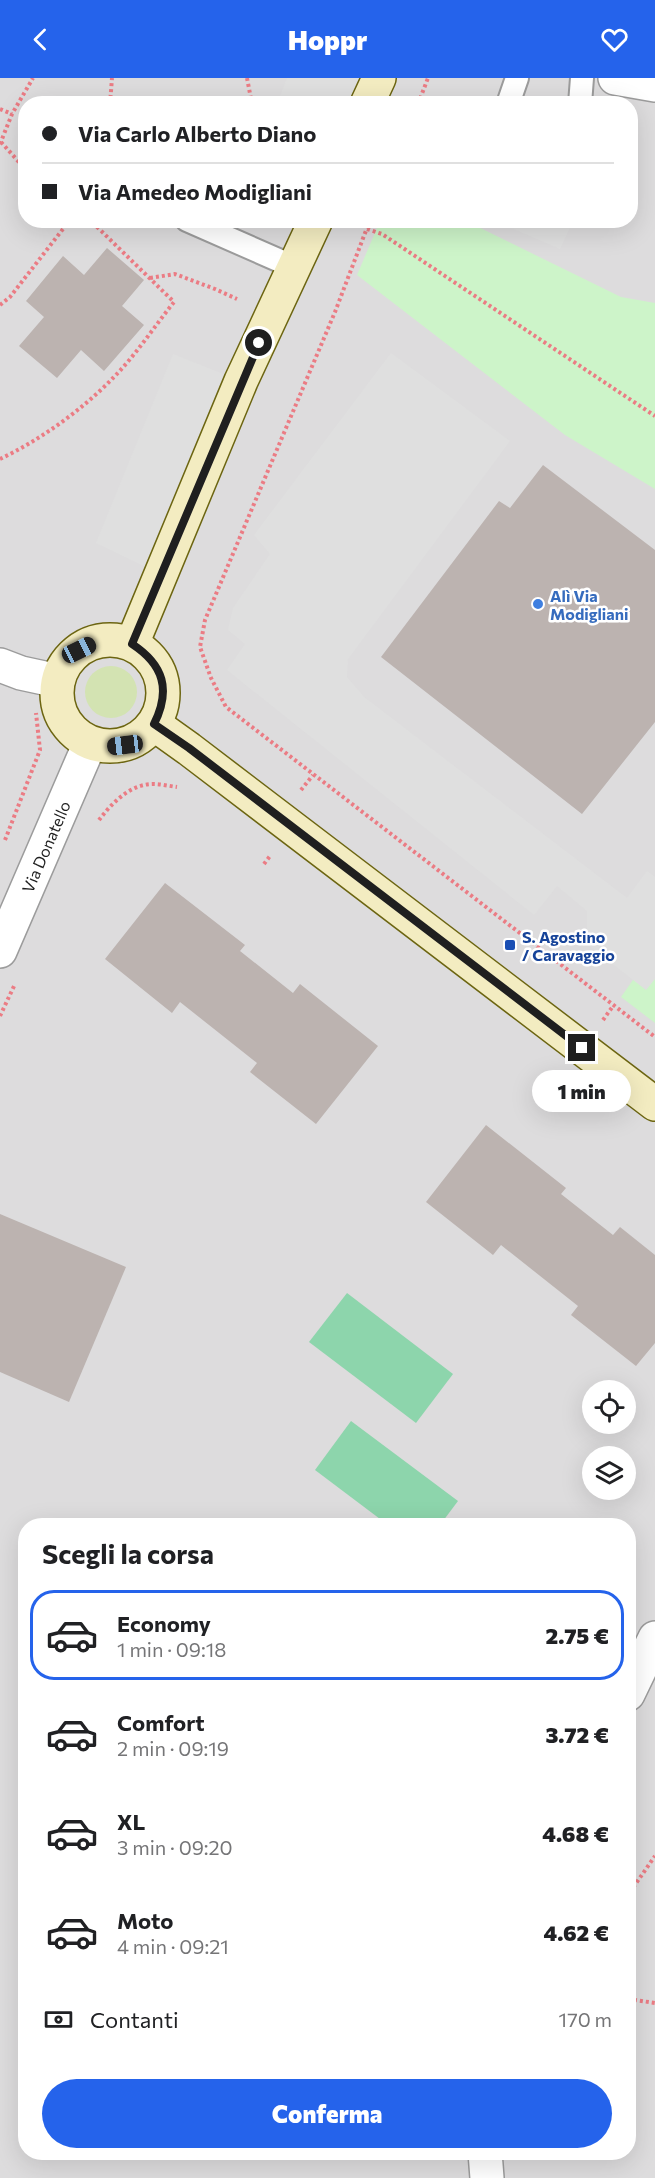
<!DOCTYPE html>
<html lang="it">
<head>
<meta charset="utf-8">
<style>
	body { margin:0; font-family:Commissioner,sans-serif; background:#f2f2f2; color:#202124; height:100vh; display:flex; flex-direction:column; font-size:22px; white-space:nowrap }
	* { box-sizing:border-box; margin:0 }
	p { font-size:20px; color:#757577 }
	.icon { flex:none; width:33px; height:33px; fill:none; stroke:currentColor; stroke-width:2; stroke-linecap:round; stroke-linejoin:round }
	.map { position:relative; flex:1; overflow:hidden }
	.sheet { position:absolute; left:18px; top:1440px; width:618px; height:642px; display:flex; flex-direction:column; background:#fff; border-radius:24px; box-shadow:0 6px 24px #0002 }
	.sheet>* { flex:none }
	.guide { position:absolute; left:18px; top:18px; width:620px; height:132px; border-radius:24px; box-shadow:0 6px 24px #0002; display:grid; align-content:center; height:132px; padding:0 24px; background:#fff }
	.fabs { position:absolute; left:582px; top:1302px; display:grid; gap:12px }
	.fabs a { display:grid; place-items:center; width:54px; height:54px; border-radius:50%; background:#fff; box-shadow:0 6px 24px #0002; font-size:30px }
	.end { position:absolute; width:27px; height:27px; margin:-14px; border:8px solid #1f1f1f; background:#fff; box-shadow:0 0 0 3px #fff }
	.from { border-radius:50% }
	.bubble { position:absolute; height:42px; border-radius:21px; background:#fff; box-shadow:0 6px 24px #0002; font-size:20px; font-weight:800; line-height:42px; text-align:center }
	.car { position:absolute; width:18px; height:36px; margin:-18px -9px; border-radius:8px; box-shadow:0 0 4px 2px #0007; background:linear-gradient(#222 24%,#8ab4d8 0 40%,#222 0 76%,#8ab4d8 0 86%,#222 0) }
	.guide b { display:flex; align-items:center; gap:21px; height:57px; font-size:22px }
	.guide b+b { border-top:2px solid #e0e0e0 }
	.guide i { width:15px; height:15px; background:#202124 }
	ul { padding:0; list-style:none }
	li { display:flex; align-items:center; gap:18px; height:90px; margin:0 12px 9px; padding:0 12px; border:3px solid transparent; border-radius:24px }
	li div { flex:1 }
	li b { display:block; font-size:22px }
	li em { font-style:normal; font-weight:800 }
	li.on { border-color:#2563eb }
	li>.icon { width:54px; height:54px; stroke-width:1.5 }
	h2 { padding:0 24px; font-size:27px; line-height:72px }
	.pay { display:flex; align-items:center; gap:15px; height:66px; padding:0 24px; font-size:22px }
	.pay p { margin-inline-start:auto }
	.button { display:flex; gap:12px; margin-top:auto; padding:12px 24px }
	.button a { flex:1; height:69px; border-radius:36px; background:#2563eb; color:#fff; font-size:24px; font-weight:800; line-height:69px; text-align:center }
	header { display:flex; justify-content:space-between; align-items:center; height:78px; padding:0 24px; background:#2563eb; color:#fff; font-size:27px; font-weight:800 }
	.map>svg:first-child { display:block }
	.residential { fill:#dddcdd; fill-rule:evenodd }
	.grass { fill:#d3e3b2 }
	.park { fill:#cdf4c9 }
	.pitch { fill:#8dd5ac }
	.parking { fill:#dfdfdf }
	.building { fill:#bcb3b0 }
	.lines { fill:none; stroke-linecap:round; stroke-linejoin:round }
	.lane-casing { stroke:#9c9c9c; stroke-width:26 }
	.street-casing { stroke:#9c9c9c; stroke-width:36 }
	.secondary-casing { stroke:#6c6511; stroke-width:36 }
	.path { stroke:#eb7c84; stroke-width:4; stroke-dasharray:3 3; stroke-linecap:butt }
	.lane { stroke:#fff; stroke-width:22 }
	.street { stroke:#fff; stroke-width:33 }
	.secondary { stroke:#f3ecc1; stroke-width:33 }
	.route { stroke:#1f1f1f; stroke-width:8 }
	.shop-dot { fill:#3f7fe0; stroke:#fff; stroke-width:2 }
	.transit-dot { fill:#1a4fb4; stroke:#fff; stroke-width:2 }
	.labels { text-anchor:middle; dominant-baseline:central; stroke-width:5; stroke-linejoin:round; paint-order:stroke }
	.shop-label { font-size:16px; font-weight:bold; fill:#366cbe; stroke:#fff; text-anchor:start }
	.street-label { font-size:16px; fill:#1f1f1f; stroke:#fff }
	.transit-label { font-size:16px; font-weight:bold; fill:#164399; stroke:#fff; text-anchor:start }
</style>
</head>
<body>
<header><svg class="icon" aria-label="back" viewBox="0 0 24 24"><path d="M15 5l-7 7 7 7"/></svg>Hoppr<svg class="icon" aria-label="heart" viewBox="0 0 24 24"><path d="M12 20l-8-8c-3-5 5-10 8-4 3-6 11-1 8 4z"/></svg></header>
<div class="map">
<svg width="655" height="2100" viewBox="0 0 655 2100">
	<rect width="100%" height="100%" fill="#efebe7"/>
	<!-- residential -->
	<path class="residential" d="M0,0h655v2100h-655zM26,26h604v116h-604zM592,1312h34v34h-34zM592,1378h34v34h-34zM26,1448h602v626h-602z"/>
	<!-- grass -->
	<circle class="grass" cx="111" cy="614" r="26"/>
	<!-- park -->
	<g class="park">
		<path d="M380,143h86l155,76 34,6v186l-90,-54 -208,-160z"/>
		<path d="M655,897v48l-34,-26 14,-20z"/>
	</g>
	<!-- pitch -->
	<g class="pitch">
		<path d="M347,1215l106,81 -37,49 -107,-81z"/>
		<path d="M351,1343l107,80 -18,24h-52l-73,-55z"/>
	</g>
	<!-- parking -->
	<g class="parking">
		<path d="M287,0h92l-12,25 -90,1z"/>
		<path d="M567,143l5,2 -12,26 -65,-28z"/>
		<path d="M391,275l119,88 -162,218 -1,18 17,20 263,201 20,-27 8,6v102l-9,11 -59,-46v-33l-30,-25 -23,29 -307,-245 18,-26 -17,-14 5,-22 37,-54 -16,-19z"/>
		<path d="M173,276l68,27 -81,193 -64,-31z"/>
	</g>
	<!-- building -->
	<g class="building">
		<path d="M107,170l37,32 -22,26 22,19 -40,46 -23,-21 -24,28 -38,-32 25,-29 -18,-16 37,-45 21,19z"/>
		<path d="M543,387l112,85v172l-73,92 -201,-157 118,-156 11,7z"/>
		<path d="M165,805l80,62 -5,6 53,42 7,-9 78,62 -62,78 -66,-52 7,-9 -77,-61 -8,11 -67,-54z"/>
		<path d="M486,1047l80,63 -5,6 52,41 7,-8 35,28v88l-19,23 -65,-51 7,-9 -77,-61 -8,10 -67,-53z"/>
		<path d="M0,1136l126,53 -57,135 -69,-30z"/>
	</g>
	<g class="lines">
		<!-- lane casing -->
		<g class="lane-casing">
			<g id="lane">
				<path d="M508,26l9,-26"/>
				<path d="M580,26l2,-26"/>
				<path d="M187,142l107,47"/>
			</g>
		</g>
		<!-- street casing -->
		<g class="street-casing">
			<g id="street">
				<path d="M615,0l40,7"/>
				<path d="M0,587l21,8 37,8"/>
				<path id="s1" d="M0,873l90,-208"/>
				<path d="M628,1616l27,-56"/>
				<path d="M485,2074l2,26"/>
			</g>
		</g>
		<!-- secondary casing -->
		<g class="secondary-casing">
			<g id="secondary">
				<path d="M367,26l12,-26"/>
				<circle cx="110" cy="615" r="53"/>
				<path d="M132,566l109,-263 75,-161"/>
				<path d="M154,646l35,25 466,355"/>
			</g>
		</g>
		<!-- path -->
		<g class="path">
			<path d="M247,0l5,26"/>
			<path d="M110,26l2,-26"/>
			<path d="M418,26l10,-26"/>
			<path d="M0,31l12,5"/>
			<path d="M1,64l25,28"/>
			<path d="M0,66l12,-30 21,-36"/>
			<path d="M370,142l-35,92 -130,308 -5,27 11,31 15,29 429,330"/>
			<path d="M367,151l15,5 273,182"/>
			<path d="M150,200l25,-4 40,15 22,10"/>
			<path d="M0,227l10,-8 60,-77"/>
			<path d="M0,381c40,-19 82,-49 113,-81 22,-22 41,-51 61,-76l-84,-82"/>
			<path d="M301,712l12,-15"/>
			<path d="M99,742c13,-17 31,-36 54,-36 8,0 16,2 24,3"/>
			<path d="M5,762l35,-90 -4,-37"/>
			<path d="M264,786l6,-8"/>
			<path d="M0,938l15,-32"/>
			<path d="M603,942l10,-14"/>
			<path d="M549,1013l11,-15"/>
			<path d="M628,1820l2,-6 25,-36"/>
			<path d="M628,1921l27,4"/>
		</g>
		<!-- lane -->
		<use href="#lane" class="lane"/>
		<!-- street -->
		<use href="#street" class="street"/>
		<!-- secondary -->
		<use href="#secondary" class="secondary"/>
	</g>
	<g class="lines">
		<!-- route -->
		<path class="route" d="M259,265l-127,301c32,21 39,46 22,80l35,24 393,300"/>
	</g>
	<!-- markers -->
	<circle class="shop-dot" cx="538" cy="526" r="6"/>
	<rect class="transit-dot" x="504" y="861" width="12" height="12" rx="3"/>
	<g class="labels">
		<!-- shop labels -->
		<g class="shop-label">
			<text x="550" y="517">Alì Via<tspan x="550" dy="18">Modigliani</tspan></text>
		</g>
		<!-- street labels -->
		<g class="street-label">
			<text stroke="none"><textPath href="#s1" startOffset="114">Via Donatello</textPath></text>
		</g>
		<!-- transit labels -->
		<g class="transit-label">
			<text x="522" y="858">S. Agostino<tspan x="522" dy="18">/ Caravaggio</tspan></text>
		</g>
	</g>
</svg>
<div class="fabs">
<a><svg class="icon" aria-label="locate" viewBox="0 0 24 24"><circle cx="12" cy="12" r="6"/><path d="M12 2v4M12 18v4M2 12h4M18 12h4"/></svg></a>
<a><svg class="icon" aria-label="layers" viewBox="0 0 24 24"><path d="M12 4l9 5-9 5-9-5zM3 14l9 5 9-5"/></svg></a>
</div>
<i class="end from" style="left:259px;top:265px"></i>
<i class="end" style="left:582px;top:970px"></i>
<div class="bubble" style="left:532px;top:992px;width:99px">1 min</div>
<i class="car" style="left:79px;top:572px;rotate:64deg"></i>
<i class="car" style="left:125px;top:667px;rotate:263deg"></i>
<div class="guide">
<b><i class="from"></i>Via Carlo Alberto Diano</b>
<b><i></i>Via Amedeo Modigliani</b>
</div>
<section class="sheet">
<h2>Scegli la corsa</h2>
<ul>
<li class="on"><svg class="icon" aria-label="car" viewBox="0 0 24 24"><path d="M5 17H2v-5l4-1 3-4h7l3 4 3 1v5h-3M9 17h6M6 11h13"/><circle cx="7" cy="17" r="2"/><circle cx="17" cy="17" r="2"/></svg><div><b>Economy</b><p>1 min · 09:18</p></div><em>2.75 €</em></li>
<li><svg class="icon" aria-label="car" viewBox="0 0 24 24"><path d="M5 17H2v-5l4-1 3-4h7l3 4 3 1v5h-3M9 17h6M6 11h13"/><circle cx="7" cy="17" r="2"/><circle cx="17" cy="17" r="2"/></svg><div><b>Comfort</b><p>2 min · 09:19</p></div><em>3.72 €</em></li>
<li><svg class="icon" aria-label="car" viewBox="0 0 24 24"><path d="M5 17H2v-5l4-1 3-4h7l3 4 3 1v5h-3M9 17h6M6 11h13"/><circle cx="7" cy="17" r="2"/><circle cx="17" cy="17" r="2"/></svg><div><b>XL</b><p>3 min · 09:20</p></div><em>4.68 €</em></li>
<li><svg class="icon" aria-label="car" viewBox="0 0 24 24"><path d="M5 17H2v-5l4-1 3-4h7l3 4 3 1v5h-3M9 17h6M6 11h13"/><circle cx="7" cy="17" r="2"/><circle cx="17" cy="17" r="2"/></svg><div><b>Moto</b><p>4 min · 09:21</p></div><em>4.62 €</em></li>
</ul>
<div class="pay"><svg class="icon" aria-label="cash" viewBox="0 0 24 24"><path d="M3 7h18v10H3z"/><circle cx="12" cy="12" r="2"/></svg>Contanti<p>170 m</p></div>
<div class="button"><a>Conferma</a></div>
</section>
</div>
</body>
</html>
